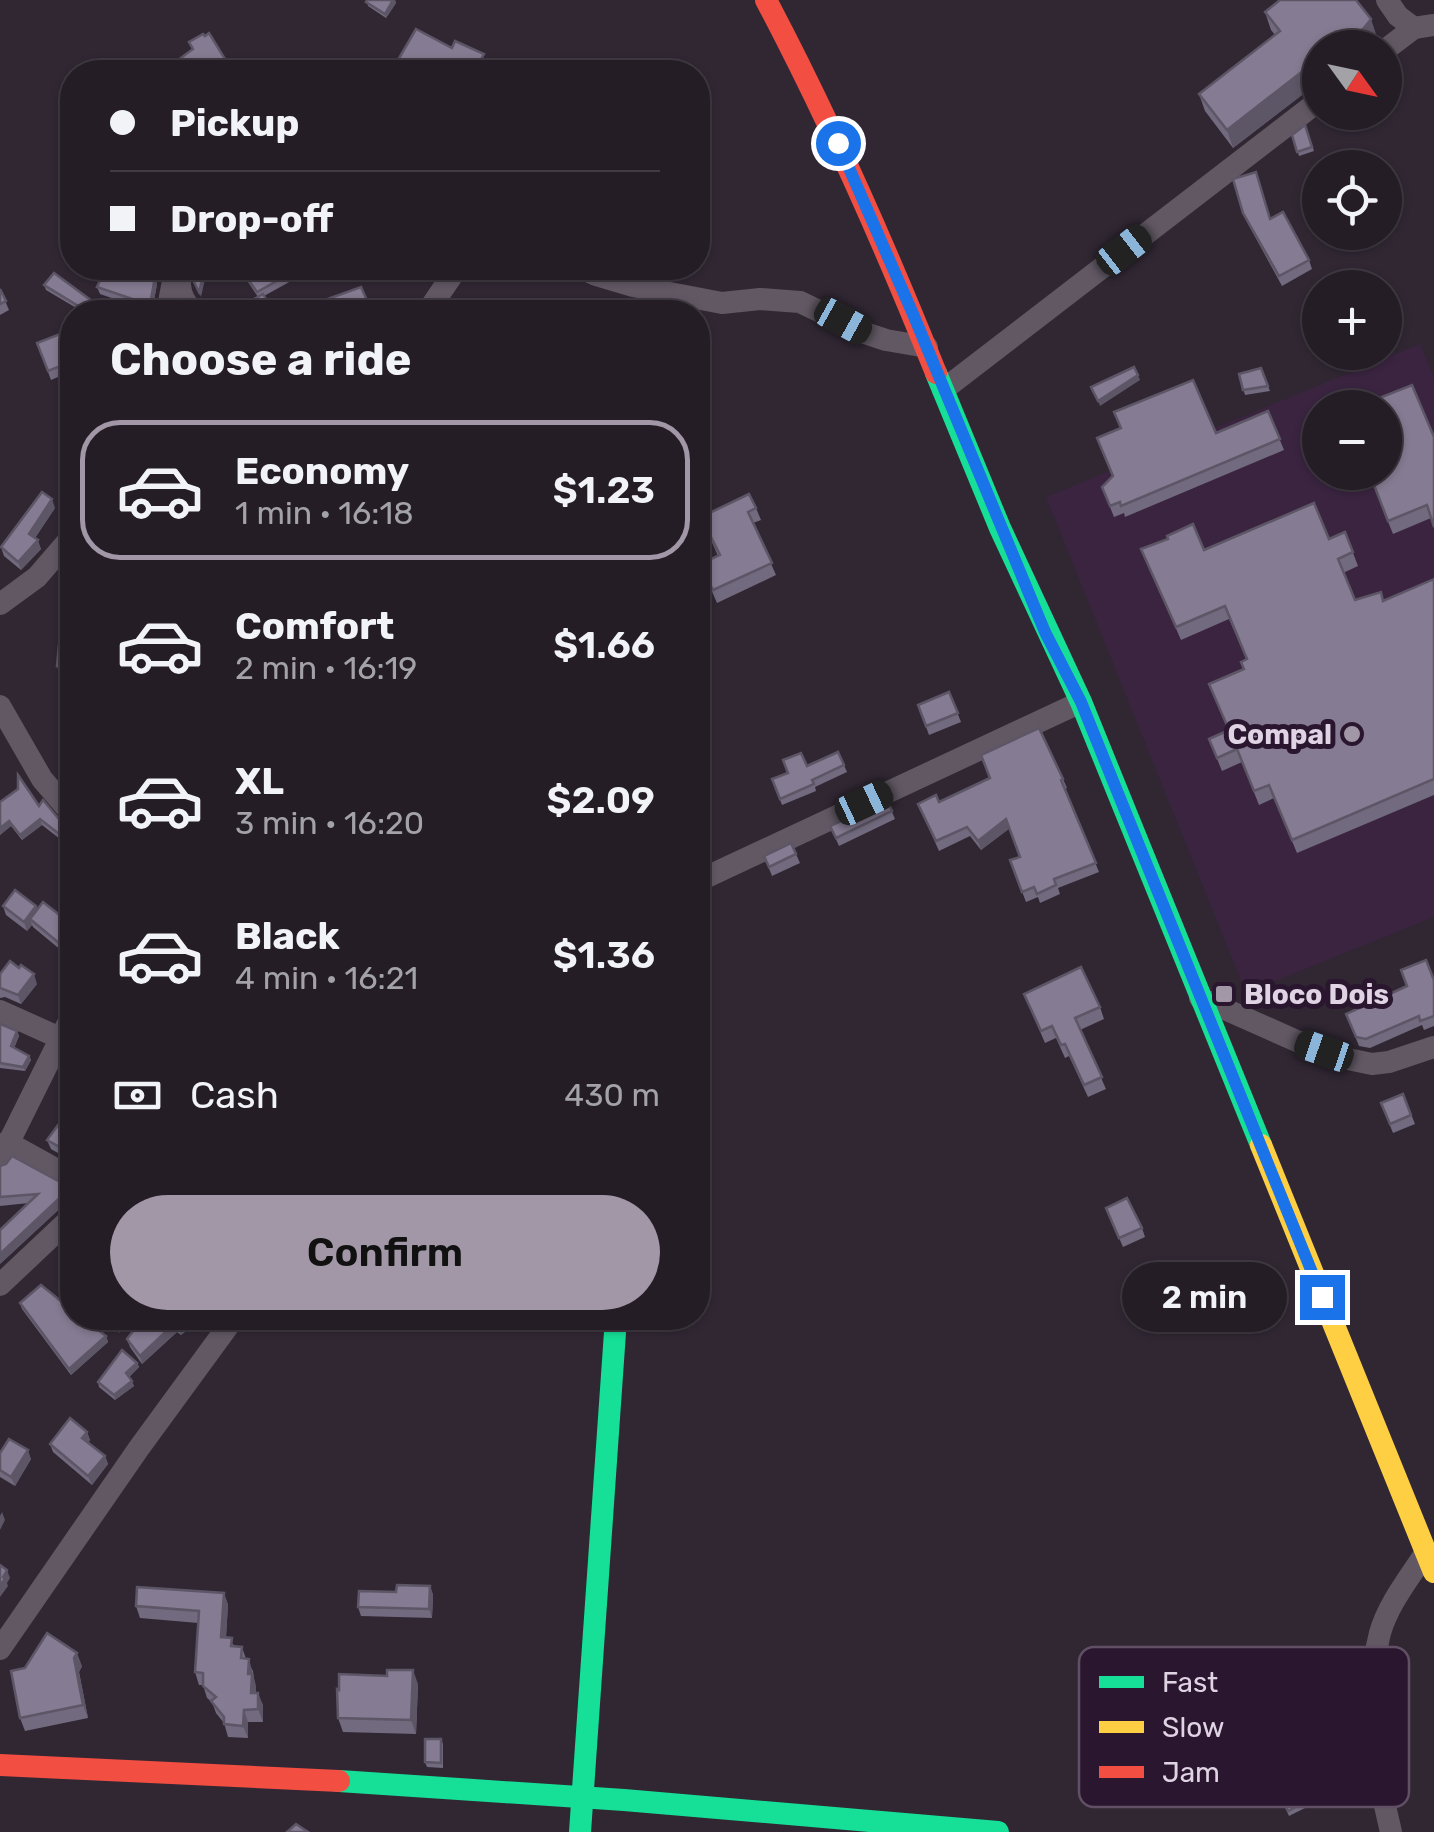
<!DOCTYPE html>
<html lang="en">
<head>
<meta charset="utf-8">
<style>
	body { margin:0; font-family:Rubik,sans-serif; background:#302a32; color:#f1f3f6; height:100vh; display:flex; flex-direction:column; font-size:38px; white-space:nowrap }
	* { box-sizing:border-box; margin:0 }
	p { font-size:32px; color:#a3a2a7 }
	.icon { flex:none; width:55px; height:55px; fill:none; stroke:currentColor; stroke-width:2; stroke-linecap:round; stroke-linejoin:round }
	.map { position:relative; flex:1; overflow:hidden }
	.sheet { position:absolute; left:60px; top:300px; width:650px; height:1030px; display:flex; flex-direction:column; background:#241d26; border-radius:40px; box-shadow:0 2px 8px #0004,0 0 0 2px #413b43 }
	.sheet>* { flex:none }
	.top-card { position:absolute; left:60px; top:60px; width:650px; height:220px; border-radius:40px; box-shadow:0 2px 8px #0004,0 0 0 2px #413b43; display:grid; align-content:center; height:220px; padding:0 50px; background:#241d26 }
	.needle { width:65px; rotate:123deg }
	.fabs { position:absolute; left:1302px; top:30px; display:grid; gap:20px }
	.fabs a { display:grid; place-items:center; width:100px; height:100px; border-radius:50%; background:#241d26; box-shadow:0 2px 8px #0004,0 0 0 2px #413b43; font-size:50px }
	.end { position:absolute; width:45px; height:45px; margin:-22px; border:12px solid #1a73e8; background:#fff; box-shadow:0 0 0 5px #fff }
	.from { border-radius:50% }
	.bubble { position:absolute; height:70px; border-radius:35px; background:#241d26; box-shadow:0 2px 8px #0004,0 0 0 2px #413b43; font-size:32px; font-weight:600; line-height:70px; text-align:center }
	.car { position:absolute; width:30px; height:60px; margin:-30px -15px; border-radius:12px; box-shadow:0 0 8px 2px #0007; background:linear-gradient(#222 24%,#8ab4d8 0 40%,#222 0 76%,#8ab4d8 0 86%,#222 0) }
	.top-card b { display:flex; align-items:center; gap:35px; height:95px; font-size:38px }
	.top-card b+b { border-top:2px solid #413b43 }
	.top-card i { width:25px; height:25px; background:#f1f3f6 }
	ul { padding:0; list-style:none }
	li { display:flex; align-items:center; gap:30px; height:140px; margin:0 20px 15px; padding:0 30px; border:5px solid transparent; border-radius:40px }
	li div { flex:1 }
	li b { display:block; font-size:38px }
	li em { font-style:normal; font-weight:600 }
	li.on { border-color:#a297a6 }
	li>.icon { width:90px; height:90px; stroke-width:1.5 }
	h2 { padding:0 50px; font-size:45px; line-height:120px }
	.pay { display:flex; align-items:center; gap:25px; height:110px; padding:0 50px; font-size:38px }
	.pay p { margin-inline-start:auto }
	.cta { display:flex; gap:20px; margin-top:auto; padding:20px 50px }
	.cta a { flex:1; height:115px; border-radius:60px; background:#a297a6; color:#111; font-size:40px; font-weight:600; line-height:115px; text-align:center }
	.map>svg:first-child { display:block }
	.built { fill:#3a2440; fill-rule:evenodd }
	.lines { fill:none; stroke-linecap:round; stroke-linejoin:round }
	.street { stroke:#615863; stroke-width:22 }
	.fast { stroke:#16e098; stroke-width:22 }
	.slow { stroke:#ffcf43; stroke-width:22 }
	.jam { stroke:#f24e42; stroke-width:22 }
	.wall { fill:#726a7e }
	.shaded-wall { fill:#5d5666 }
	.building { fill:#857b92; stroke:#5d5666; stroke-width:2.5 }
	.route { stroke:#1a73e8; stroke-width:12 }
	.poi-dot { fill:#a297a6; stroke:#2a172f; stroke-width:4 }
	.labels { text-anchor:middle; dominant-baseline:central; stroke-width:10; stroke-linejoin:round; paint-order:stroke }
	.poi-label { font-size:28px; font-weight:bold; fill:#e0d4e4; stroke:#2a172f; text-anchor:end }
	.key { fill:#2a172f; stroke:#615065; stroke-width:2.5 }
	.key-label { font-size:28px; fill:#e0d4e4 }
</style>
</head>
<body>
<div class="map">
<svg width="1434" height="1832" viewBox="0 0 1434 1832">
	<rect width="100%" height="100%" fill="#302733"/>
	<!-- built -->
	<path class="built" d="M1420,344l14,34v539l-188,76 -200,-496zM1320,408h65v64h-65z"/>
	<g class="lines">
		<!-- street -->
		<g class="street">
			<path d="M1387,0l11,16 16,12 20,-3"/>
			<path d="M1385,50l29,-22"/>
			<path d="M179,268c1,21 0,29 15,44"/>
			<path d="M581,268l15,7 37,11 89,17 38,-4 40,3 65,31 21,7 41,7"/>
			<path d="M167,312l7,-36"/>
			<path d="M423,312l7,-4 27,-40"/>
			<path d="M943,390l377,-290"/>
			<path d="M0,604l37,-27 31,-36 4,-2"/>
			<path d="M0,706l42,73 30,35"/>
			<path d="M698,881l383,-179"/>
			<path d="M1200,998l99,44 49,17 24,5 17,-2 45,-15"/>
			<path d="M0,1011l60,27"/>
			<path d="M7,1142l65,36"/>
			<path d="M0,1160l72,-145"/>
			<path d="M0,1285l72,-68"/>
			<path d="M0,1649l139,-201 95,-130"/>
			<path d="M1391,1832c-14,-55 -26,-144 -11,-199 8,-29 30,-56 46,-81"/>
		</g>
		<!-- fast -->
		<g class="fast">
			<path d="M936,373l64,155 81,174 180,443"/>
			<path d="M339,1781l285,19 374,32"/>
			<path d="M580,1832l36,-514"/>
		</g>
		<!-- slow -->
		<path class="slow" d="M1261,1145l173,427"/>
		<!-- jam -->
		<g class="jam">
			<path d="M766,0c64,121 119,246 170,373"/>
			<path d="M0,1765l339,16"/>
		</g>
	</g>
	<!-- wall -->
	<g class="wall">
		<path d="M367,0h28l1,3 -10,15 -18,-12z"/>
		<path d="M1265,12l112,25 -9,11h-48v37l-9,3 -78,60 -28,-37 -6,-17 76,-59 -4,-5z"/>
		<path d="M452,48l34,13 -2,5 3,6h-29l-14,-6 -4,6h-49z"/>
		<path d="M1305,125l9,26 -15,5 -7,-21z"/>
		<path d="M1233,179l76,81 3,9 -30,17 -35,-64z"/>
		<path d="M113,268h30l12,9 2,7 -5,28 -52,-18 -3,-7 15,-15z"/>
		<path d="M243,272l46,2 2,7 -27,15 -6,1 -12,-18z"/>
		<path d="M44,285l48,16 1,5 -4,6h-6l-37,-22z"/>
		<path d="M0,289l9,21 -9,5z"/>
		<path d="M60,334l12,33v4l-21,9 -14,-37z"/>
		<path d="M1261,368l9,23 -25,4 -6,-21z"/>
		<path d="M1268,411l16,39 -159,67 -1,-4 -10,4 -12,-30 114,-54z"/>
		<path d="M1434,437l-3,81 -38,16 -25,-62z"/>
		<path d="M55,508l-20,30 6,11 -20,21 -17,-14 -3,-9z"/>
		<path d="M756,508l5,12 -8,3 23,52 -59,28 -17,-39 18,-8 -17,-39z"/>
		<path d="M1345,532l13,34 -15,7 12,27h29l50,-21v216l-137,58 -23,-55 -15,7 -17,-43 -20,9 -13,-32 19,-8 19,-71 -18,-41 -48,21 -40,-91 63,1 125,-11z"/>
		<path d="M72,646v30l-12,-1 -3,-9z"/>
		<path d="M949,692l12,30 -32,13 -11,-30z"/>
		<path d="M838,752l9,20 -32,15 1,4 -34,14 -10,-26z"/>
		<path d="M1063,779l4,9 -2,1 34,83 -41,16 2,6 -20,9 -2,-6 -12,5 -16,-42 10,-3 -10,-29 -29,22 -11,-14 -31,15 -21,-47 21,-2z"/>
		<path d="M887,800l8,19 -56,27 -9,-20z"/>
		<path d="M0,802l39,4 27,17h6v21l-1,-1 -2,3 -27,-21 -20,15 -11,-14 -11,9z"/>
		<path d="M791,843l9,20 -28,13 -8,-20z"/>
		<path d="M72,896v46l-10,9 -29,-24 -1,-2 -5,6 -21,-16 -3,-9h33l1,3 24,7z"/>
		<path d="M0,974l37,10 -16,20 -16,-7 -5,1z"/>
		<path d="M1434,980v46l-10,4 -2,-5 -52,23 -11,-2 -13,-32z"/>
		<path d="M1024,994l76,13 4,12 -24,11 26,59 -18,8 -19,-41 -4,2 -9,-20 -11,5z"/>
		<path d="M0,1024l17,7 2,5 -5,12 15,8 2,4 -6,11 -25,-3z"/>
		<path d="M1403,1094l12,30 -22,9 -12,-30z"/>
		<path d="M72,1116v45l-21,-12 -4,-9z"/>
		<path d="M0,1166l66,26 3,8 -69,64 29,-61 -29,3z"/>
		<path d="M1106,1208l36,20 3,9 -22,10z"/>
		<path d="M20,1303l86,33 2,6 -37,33 -49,-66z"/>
		<path d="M157,1318h41l-13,14 -4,3 -4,-3 -35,32 -12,-17 -3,-8z"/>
		<path d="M137,1363l2,4 -10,10 5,9 -19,14 -16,-13 -1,-5z"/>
		<path d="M87,1432l3,8 -2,3 17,13 3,8 -16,21 -39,-33 -3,-8z"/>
		<path d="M0,1453l31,6 -16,27 -15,-9z"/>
		<path d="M430,1586l3,9 -1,23 -71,-2 -3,-9 38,-15z"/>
		<path d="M224,1593l4,12 -2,33 9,8 7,1 4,12 7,12 3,22 7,12v17h-15v16l-20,-1 -4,-14 -8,-10 -4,-11 -5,-4 -4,-13h-4l-4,-13 3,-49 -58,-5 -4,-12z"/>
		<path d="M82,1666l-3,6 9,46 -63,13 -5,-13 5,-50z"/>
		<path d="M418,1684l-2,50 -73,-2 -5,-14z"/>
		<path d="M441,1739l2,5v24l-16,-1 -2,-5z"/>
		<path d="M1300,1786l9,20 -20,10 -9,-20z"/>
	</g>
	<!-- shaded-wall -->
	<g class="shaded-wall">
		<path d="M393,0h2l1,3 -10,15 -1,-4z"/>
		<path d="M1371,19l6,18 -6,9 -3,2h-29z"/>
		<path d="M441,60l3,6 -4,6h-6z"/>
		<path d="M1320,62v23l-7,-18z"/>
		<path d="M228,64l4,8h-17z"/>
		<path d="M1304,70l7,18 -78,60 -6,-18z"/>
		<path d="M205,268l2,2 -6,27 -2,-5z"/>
		<path d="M155,277l2,7 -5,28 -2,-7z"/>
		<path d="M92,301l1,5 -4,6h-3l-1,-2z"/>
		<path d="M1138,375l2,5 -40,26 -2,-5z"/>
		<path d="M52,499l3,9 -23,34 -3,-8z"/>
		<path d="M38,540l3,9 -20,21 -3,-8z"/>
		<path d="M40,819l2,6 -20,15 -2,-5z"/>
		<path d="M1006,819l4,9 -29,22 -3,-9z"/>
		<path d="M9,821l2,5 -11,9v-7z"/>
		<path d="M36,906l4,9 -10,4 2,6 -5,6 -3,-9z"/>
		<path d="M72,931v11l-10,9 -3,-8z"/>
		<path d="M34,974l3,10 -16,20 -3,-9z"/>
		<path d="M17,1031l2,5 -6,15 -2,-5z"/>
		<path d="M29,1056l2,4 -6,11 -2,-4z"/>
		<path d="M66,1192l3,8 -69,64v-10z"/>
		<path d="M124,1318h11l-16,15 -3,-8z"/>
		<path d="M188,1318h10l-17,17 -3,-8z"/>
		<path d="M174,1324l3,8 -35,32 -2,-8z"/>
		<path d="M106,1336l2,6 -37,33 -2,-6z"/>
		<path d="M137,1363l2,4 -11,11 -2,-5z"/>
		<path d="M132,1381l2,5 -19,14 -1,-5z"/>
		<path d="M87,1432l3,8 -5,6 -3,-8z"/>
		<path d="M28,1450l3,9 -16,27 -4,-9z"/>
		<path d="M105,1456l3,8 -16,21 -4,-9z"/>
		<path d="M2,1512l3,8 -5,10v-14z"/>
		<path d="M7,1570l3,8 -3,5 1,3 -8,11v-11l3,-9z"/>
		<path d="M430,1586l3,9 -1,23 -3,-9z"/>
		<path d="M224,1593l4,12 -3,45 -4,-13z"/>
		<path d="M77,1653l5,13 -3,6 9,46 -5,-13 -9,-47z"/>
		<path d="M249,1659l7,27v19l-5,-12 -3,-19z"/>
		<path d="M413,1670l5,14 -2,50 -5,-14z"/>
		<path d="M258,1693l5,12v17l-5,-13z"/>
		<path d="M244,1710l4,12v16l-5,-12z"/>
	</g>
	<!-- building -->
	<g class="building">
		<path d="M367,0h26l-8,14 -19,-12z"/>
		<path d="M1280,0h76l15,19 -7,9 -25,20h-19v14l-7,5 -9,3 -77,60 -28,-36 81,-63 -15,-19z"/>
		<path d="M416,29l36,19 3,-7 29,13 -5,9 6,3 -3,6h-12l-29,-12 -7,12h-43z"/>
		<path d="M209,33l19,31 -13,8h-53l31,-23 -4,-7 14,-8 2,2z"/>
		<path d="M1305,125l7,22 -15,5 -5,-17z"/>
		<path d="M1256,172l14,47 13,-7 26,48 -30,16 -36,-63 -10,-34z"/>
		<path d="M113,268h28l14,9 -5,28 -53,-18 8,-18 7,3z"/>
		<path d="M204,268h1l-6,24 -6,-12z"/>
		<path d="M250,268h35l4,6 -32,18 -14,-20z"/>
		<path d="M54,273l38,28 -7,9 -41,-25z"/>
		<path d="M361,287l11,25h-47l-3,-11z"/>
		<path d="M0,289l6,12 -6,3z"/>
		<path d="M263,294l10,18h-42z"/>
		<path d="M60,334l11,28 -23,9 -11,-28z"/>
		<path d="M1134,367l4,8 -40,26 -7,-14z"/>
		<path d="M1261,368l7,18 -25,4 -4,-16z"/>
		<path d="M1193,380l23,53 52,-22 12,28 -159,67 -1,-4 -10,4 -8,-19 11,-11 -16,-38 24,-10 -7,-16z"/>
		<path d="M1412,385l22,52v90l-7,-22 -39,16 -19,-49h16v-64h-31z"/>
		<path d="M42,492l10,7 -23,35 9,6 -20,22 -17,-15z"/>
		<path d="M749,494l7,14 -8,4 24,51 -59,27 -13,-26 20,-9 -19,-38z"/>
		<path d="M1314,503l15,36 16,-7 8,20 -15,7 17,41 26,-8 2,9 51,-22v200l-142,61 -23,-55 -15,6 -17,-42 -20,9 -8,-19 20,-9 -20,-46 35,-15 -3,-7 6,-3 -22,-53 -49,21 -35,-78 27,-10 -1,-3 26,-12 11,26z"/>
		<path d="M59,645l13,1v21l-15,-1z"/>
		<path d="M949,692l9,21 -32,13 -8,-21z"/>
		<path d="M1039,728l24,51 -2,1 35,83 -42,16 2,6 -19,9 -3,-7 -12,5 -12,-32 10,-3 -14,-38 -28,22 -11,-14 -31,14 -18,-37 18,-9 3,7 51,-24 -9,-23z"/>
		<path d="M838,752l6,13 -32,15 2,4 -34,15 -8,-20 16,-6 -5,-13 18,-7 6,13z"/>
		<path d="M18,775l21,31 4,-6 16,19 7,4h6v17l-3,-3 -2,3 -27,-21 -20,16 -11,-14 -9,7v-26l18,-13z"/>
		<path d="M887,800l5,11 -56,27 -6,-12z"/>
		<path d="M791,843l5,11 -27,13 -5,-11z"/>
		<path d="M15,890l21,16 -12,16 -21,-16z"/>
		<path d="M72,896v35l-13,12 -29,-24 13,-17 18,14z"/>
		<path d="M1426,960l8,20v36l-14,5 -1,-5 -53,23 -10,-2 -10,-23 61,-28 -6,-16z"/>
		<path d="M10,961l9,7 2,-3 13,9 -16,21 -18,-7v-14z"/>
		<path d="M1081,967l19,40 -25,11 27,59 -18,8 -19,-41 -4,1 -9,-19 -11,5 -17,-37z"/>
		<path d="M0,1024l17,7 -6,15 18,10 -6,11 -23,-4z"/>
		<path d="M1403,1094l8,21 -21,9 -9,-21z"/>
		<path d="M67,1113l5,3v32l-1,5 -24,-13z"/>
		<path d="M12,1156l48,26 6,10 -66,62v-24l38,-36 -38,3v-31l6,-2z"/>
		<path d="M1127,1198l15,30 -23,10 -13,-30z"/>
		<path d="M41,1285l31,25v8h10l24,18 -37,33 -49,-66z"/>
		<path d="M111,1318h13l-8,7z"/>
		<path d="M143,1318h45l-10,9 -4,-3 -34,32 -13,-17z"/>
		<path d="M122,1350l15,13 -11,10 6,8 -18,14 -16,-13z"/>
		<path d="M70,1418l17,14 -5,6 23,18 -17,20 -38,-32z"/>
		<path d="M9,1439l19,11 -17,27 -11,-7v-17z"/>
		<path d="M0,1565l7,5 -4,7 2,2 -5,7z"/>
		<path d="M397,1585l33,1 -1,23 -71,-2 1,-16 37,1z"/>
		<path d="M137,1587l87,6 -3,44 11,1 -1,8 11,1 -1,11 8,1 -1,15h4l-1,19h7v16l-14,1 -1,16 -19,-2v-7l-13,-16 5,-4 -13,-11v-13l-8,-1 4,-61 -63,-5z"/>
		<path d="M47,1633l30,20 -3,5 9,47 -63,13 -9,-47 14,-3z"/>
		<path d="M387,1670h26l-2,50 -73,-2 -1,-29 2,1v-16l48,2z"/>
		<path d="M425,1739h16v24l-16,-1z"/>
		<path d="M1300,1786l7,15 -19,10 -8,-15z"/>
		<path d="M296,1824l12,8h-21z"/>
	</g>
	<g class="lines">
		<!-- route -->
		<path class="route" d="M838,143l75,171 132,318 36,70 241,595"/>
	</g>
	<!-- markers -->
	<g class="poi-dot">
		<circle cx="1352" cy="734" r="10"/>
		<rect x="1214" y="984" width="20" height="20" rx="5"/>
	</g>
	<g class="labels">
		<!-- poi labels -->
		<g class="poi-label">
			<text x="1332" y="734">Compal</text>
			<text x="1244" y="994" text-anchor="start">Bloco Dois</text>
		</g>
	</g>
	<!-- legend -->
	<rect x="1079" y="1647" width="330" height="160" rx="15" class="key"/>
	<rect x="1099" y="1676" width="45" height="12" fill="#16e098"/>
	<rect x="1099" y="1721" width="45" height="12" fill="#ffcf43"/>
	<rect x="1099" y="1766" width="45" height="12" fill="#f24e42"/>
	<g class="key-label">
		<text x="1162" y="1692">Fast</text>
		<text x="1162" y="1737">Slow</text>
		<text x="1162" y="1782">Jam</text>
	</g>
</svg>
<div class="fabs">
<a><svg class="needle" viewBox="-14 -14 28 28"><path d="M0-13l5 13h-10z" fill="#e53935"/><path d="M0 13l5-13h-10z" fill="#a3a2a7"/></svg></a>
<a><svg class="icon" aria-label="locate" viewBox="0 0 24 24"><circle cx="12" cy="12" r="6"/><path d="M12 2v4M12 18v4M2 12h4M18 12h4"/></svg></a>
<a>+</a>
<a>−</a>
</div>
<i class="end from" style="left:838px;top:143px"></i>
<i class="end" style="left:1322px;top:1297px"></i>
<div class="bubble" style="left:1122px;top:1262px;width:165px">2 min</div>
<i class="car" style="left:1124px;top:250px;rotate:52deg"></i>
<i class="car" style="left:843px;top:321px;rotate:119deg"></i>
<i class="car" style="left:864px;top:803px;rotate:65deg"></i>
<i class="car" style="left:1324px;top:1051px;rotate:289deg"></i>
<div class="top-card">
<b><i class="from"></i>Pickup</b>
<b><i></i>Drop-off</b>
</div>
<section class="sheet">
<h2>Choose a ride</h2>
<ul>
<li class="on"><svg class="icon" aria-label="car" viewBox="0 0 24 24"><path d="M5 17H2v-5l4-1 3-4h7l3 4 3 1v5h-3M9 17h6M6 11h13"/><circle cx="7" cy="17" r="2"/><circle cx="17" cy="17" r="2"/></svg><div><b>Economy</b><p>1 min · 16:18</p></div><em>$1.23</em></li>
<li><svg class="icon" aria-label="car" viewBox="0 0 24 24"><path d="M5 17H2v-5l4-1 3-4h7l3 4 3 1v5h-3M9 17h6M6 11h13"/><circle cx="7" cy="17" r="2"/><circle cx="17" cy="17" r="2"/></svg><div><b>Comfort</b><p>2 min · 16:19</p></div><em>$1.66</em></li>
<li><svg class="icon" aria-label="car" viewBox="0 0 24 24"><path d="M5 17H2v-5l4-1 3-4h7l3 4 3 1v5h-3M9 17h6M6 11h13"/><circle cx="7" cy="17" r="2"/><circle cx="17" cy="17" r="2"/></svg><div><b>XL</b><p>3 min · 16:20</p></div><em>$2.09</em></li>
<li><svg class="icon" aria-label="car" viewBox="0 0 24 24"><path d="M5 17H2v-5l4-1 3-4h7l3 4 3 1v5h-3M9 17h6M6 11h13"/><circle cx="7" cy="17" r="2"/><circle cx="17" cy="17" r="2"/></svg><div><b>Black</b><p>4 min · 16:21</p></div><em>$1.36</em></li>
</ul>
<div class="pay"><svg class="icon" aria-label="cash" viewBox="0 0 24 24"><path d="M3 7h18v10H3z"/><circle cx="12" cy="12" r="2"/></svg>Cash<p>430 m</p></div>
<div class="cta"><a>Confirm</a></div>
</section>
</div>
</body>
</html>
